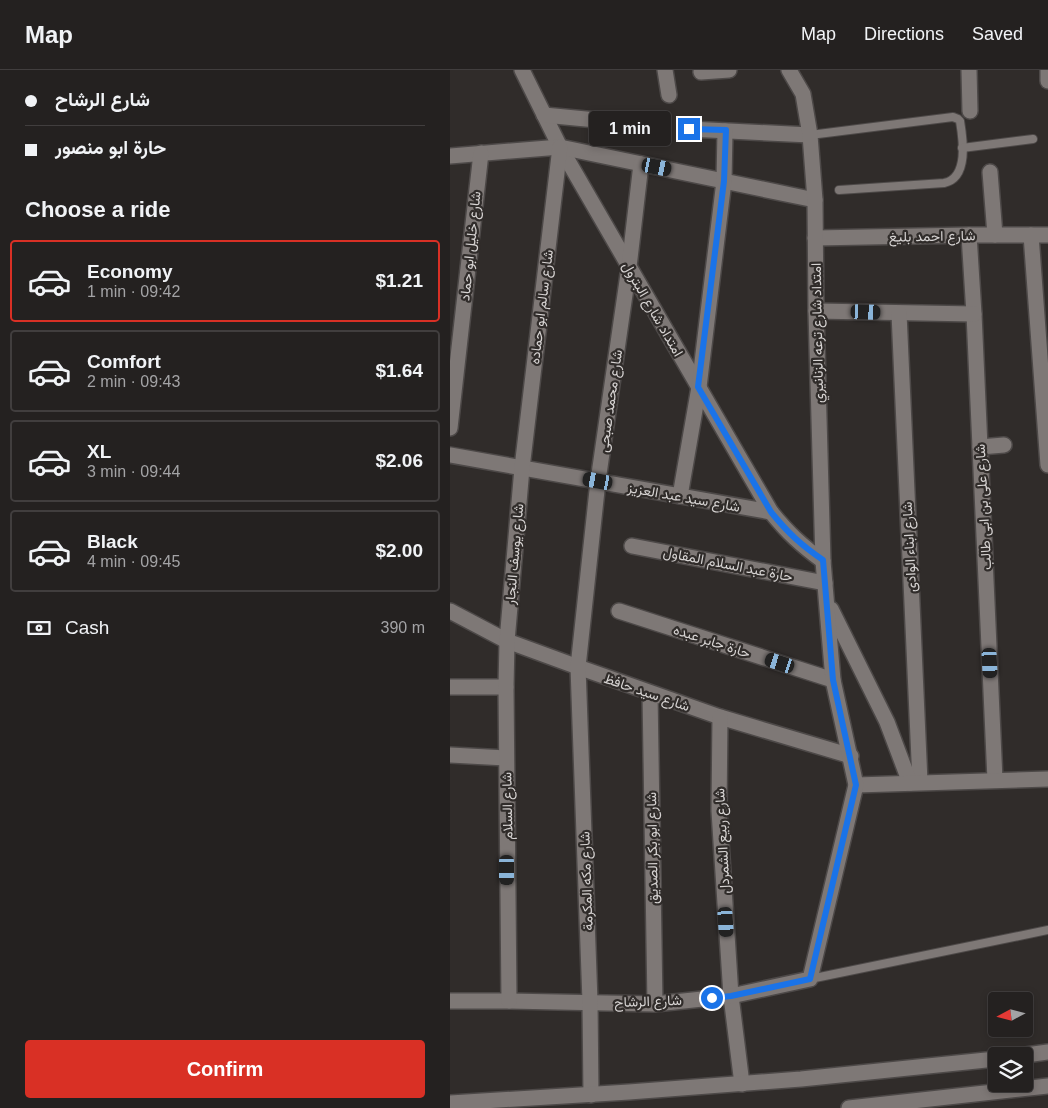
<!DOCTYPE html>
<html lang="en">
<head>
<meta charset="utf-8">
<style>
	body { margin:0; font-family:Helvetica,Vazirmatn,sans-serif; background:#2c2929; color:#f1f3f6; height:100vh; display:flex; flex-direction:column; font-size:19px; white-space:nowrap }
	* { box-sizing:border-box; margin:0 }
	p { font-size:16px; color:#a3a3a5 }
	.icon { flex:none; width:28px; height:28px; fill:none; stroke:currentColor; stroke-width:2; stroke-linecap:round; stroke-linejoin:round }
	.map { position:relative; flex:1; overflow:hidden }
	.drawer { display:flex; flex-direction:column; background:#242120; width:450px }
	.drawer>* { flex:none }
	.guide { display:grid; align-content:center; height:110px; padding:0 25px; background:#242120 }
	.needle { width:32px; rotate:263deg }
	.controls { position:absolute; left:538px; top:922px; display:grid; gap:10px }
	.controls a { display:grid; place-items:center; width:45px; height:45px; border-radius:5px; background:#242120; box-shadow:0 2px 8px #0003,0 0 0 1px #413e3e; font-size:25px }
	.end { position:absolute; width:22px; height:22px; margin:-11px; border:6px solid #1a73e8; background:#fff; box-shadow:0 0 0 2px #fff }
	.from { border-radius:50% }
	.bubble { position:absolute; height:35px; border-radius:5px; background:#242120; box-shadow:0 2px 8px #0003,0 0 0 1px #413e3e; font-size:16px; font-weight:700; line-height:35px; text-align:center }
	.car { position:absolute; width:15px; height:30px; margin:-15px -8px; border-radius:6px; box-shadow:0 0 4px 1px #0007; background:linear-gradient(#222 24%,#8ab4d8 0 40%,#222 0 76%,#8ab4d8 0 86%,#222 0) }
	.guide b { display:flex; align-items:center; gap:18px; height:48px; font-size:19px }
	.guide b+b { border-top:1px solid #413e3e }
	.guide i { width:12px; height:12px; background:#f1f3f6 }
	ul { padding:0; list-style:none }
	li { display:flex; align-items:center; gap:15px; height:82px; margin:0 10px 8px; padding:0 15px; border:2px solid #413e3e; border-radius:5px }
	li div { flex:1 }
	li b { display:block; font-size:19px }
	li em { font-style:normal; font-weight:700 }
	li.selected { border-color:#d93025 }
	li>.icon { width:45px; height:45px; stroke-width:1.5 }
	h2 { padding:0 25px; font-size:22px; line-height:60px }
	.pay { display:flex; align-items:center; gap:12px; height:55px; padding:0 25px; font-size:19px }
	.pay p { margin-inline-start:auto }
	.cta { display:flex; gap:10px; margin-top:auto; padding:10px 25px }
	.cta a { flex:1; height:58px; border-radius:5px; background:#d93025; color:#fff; font-size:20px; font-weight:700; line-height:58px; text-align:center }
	header { display:flex; align-items:center; gap:30px; box-sizing:border-box; height:70px; padding:0 25px; background:#242120; border-bottom:1px solid #413e3e }
	header strong { font-size:24px }
	nav { display:flex; gap:28px; margin-inline-start:auto; font-size:18px }
	main { display:flex; flex:1; min-height:0 }
	.map>svg:first-child { display:block }
	.lines { fill:none; stroke-linecap:round; stroke-linejoin:round }
	.service-casing { stroke:#4d4948; stroke-width:10 }
	.minor-casing { stroke:#4d4948; stroke-width:18 }
	.tertiary-casing { stroke:#4d4948; stroke-width:18 }
	.secondary-casing { stroke:#4d4948; stroke-width:18 }
	.service { stroke:#7e7876; stroke-width:8 }
	.minor { stroke:#7e7876; stroke-width:15 }
	.tertiary { stroke:#7e7876; stroke-width:15 }
	.secondary { stroke:#7e7876; stroke-width:15 }
	.route { stroke:#1a73e8; stroke-width:6 }
	.labels { text-anchor:middle; dominant-baseline:central; stroke-width:4.5; stroke-linejoin:round; paint-order:stroke }
	.street-label { font-size:14px; fill:#d6d3d2; stroke:#302c2a }
</style>
</head>
<body>
<header>
<strong>Map</strong>
<nav><a>Map</a><a>Directions</a><a>Saved</a></nav>
</header>
<main>
<section class="drawer">
<div class="guide">
<b><i class="from"></i>شارع الرشاح</b>
<b><i></i>حارة ابو منصور</b>
</div>
<h2>Choose a ride</h2>
<ul>
<li class="selected"><svg class="icon" aria-label="car" viewBox="0 0 24 24"><path d="M5 17H2v-5l4-1 3-4h7l3 4 3 1v5h-3M9 17h6M6 11h13"/><circle cx="7" cy="17" r="2"/><circle cx="17" cy="17" r="2"/></svg><div><b>Economy</b><p>1 min · 09:42</p></div><em>$1.21</em></li>
<li><svg class="icon" aria-label="car" viewBox="0 0 24 24"><path d="M5 17H2v-5l4-1 3-4h7l3 4 3 1v5h-3M9 17h6M6 11h13"/><circle cx="7" cy="17" r="2"/><circle cx="17" cy="17" r="2"/></svg><div><b>Comfort</b><p>2 min · 09:43</p></div><em>$1.64</em></li>
<li><svg class="icon" aria-label="car" viewBox="0 0 24 24"><path d="M5 17H2v-5l4-1 3-4h7l3 4 3 1v5h-3M9 17h6M6 11h13"/><circle cx="7" cy="17" r="2"/><circle cx="17" cy="17" r="2"/></svg><div><b>XL</b><p>3 min · 09:44</p></div><em>$2.06</em></li>
<li><svg class="icon" aria-label="car" viewBox="0 0 24 24"><path d="M5 17H2v-5l4-1 3-4h7l3 4 3 1v5h-3M9 17h6M6 11h13"/><circle cx="7" cy="17" r="2"/><circle cx="17" cy="17" r="2"/></svg><div><b>Black</b><p>4 min · 09:45</p></div><em>$2.00</em></li>
</ul>
<div class="pay"><svg class="icon" aria-label="cash" viewBox="0 0 24 24"><path d="M3 7h18v10H3z"/><circle cx="12" cy="12" r="2"/></svg>Cash<p>390 m</p></div>
<div class="cta"><a>Confirm</a></div>
</section>
<div class="map">
<svg width="598" height="1038" viewBox="0 0 598 1038">
	<rect width="100%" height="100%" fill="#302c2a"/>
	<g class="lines">
		<!-- service casing -->
		<g class="service-casing">
			<g id="service">
				<path d="M360,65l143,-18 5,2 2,2c3,18 9,57 -16,62l-105,7"/>
				<path d="M512,78l71,-9"/>
				<path d="M360,909l238,-49"/>
			</g>
		</g>
		<!-- minor casing -->
		<g class="minor-casing">
			<g id="minor">
				<path d="M72,0l38,77 211,365c17,21 30,33 52,49"/>
				<path d="M215,0l4,25"/>
				<path d="M519,0l1,41"/>
				<path d="M598,0v11"/>
				<path d="M251,2l28,-2"/>
				<path d="M94,45l94,9"/>
				<path d="M239,59l121,6"/>
				<path d="M0,86l110,-9 255,53"/>
				<path d="M540,102l5,63"/>
				<path d="M519,165l5,79 21,466"/>
				<path d="M581,165l17,230"/>
				<path d="M365,168l154,-3h79"/>
				<path d="M366,241l158,3"/>
				<path d="M449,243l21,469"/>
				<path d="M0,358l31,-275"/>
				<path d="M530,377l24,-2"/>
				<path d="M0,385l321,57"/>
				<path d="M230,426l19,-109 25,-206 1,-50"/>
				<path d="M182,476l193,37"/>
				<path d="M381,539l56,113 23,61"/>
				<path d="M0,541l57,30 71,26 142,50 131,39"/>
				<path d="M169,541l214,69"/>
				<path d="M0,617h56"/>
				<path d="M200,623l5,311"/>
				<path d="M270,647l-1,94 12,185 11,88"/>
				<path d="M0,685l56,3"/>
				<path d="M406,715l192,-6"/>
				<path d="M0,931h59l146,3 76,-8 79,-17 46,-194 -23,-105 -10,-119 -7,-250 -1,-111 -5,-65 -7,-41 -14,-24"/>
				<path d="M59,931l-3,-314 1,-46 15,-173 38,-321"/>
				<path d="M141,1025l-1,-93 -12,-335 20,-186 31,-214 12,-103"/>
			</g>
		</g>
		<!-- tertiary casing -->
		<g class="tertiary-casing">
			<g id="tertiary">
				<path d="M569,986l29,-4"/>
				<path d="M0,1033l179,-11 172,-13 195,-20"/>
			</g>
		</g>
		<!-- secondary casing -->
		<g class="secondary-casing">
			<path id="secondary" d="M399,1038l199,-22"/>
		</g>
		<!-- service -->
		<use href="#service" class="service"/>
		<!-- minor -->
		<use href="#minor" class="minor"/>
		<!-- tertiary -->
		<use href="#tertiary" class="tertiary"/>
		<!-- secondary -->
		<use href="#secondary" class="secondary"/>
	</g>
	<g class="lines">
		<!-- route -->
		<path class="route" d="M239,59l37,1 -2,51 -26,206 73,125c17,21 30,33 52,48l10,120 23,105 -46,194 -79,17 -19,2"/>
	</g>
	<g class="labels">
		<!-- street labels -->
		<g class="street-label">
			<text transform="translate(482 166) rotate(-1)">شارع احمد بليغ</text>
			<text transform="translate(20 176) rotate(-84)">شارع خليل ابو حماد</text>
			<text transform="translate(91 237) rotate(-83)">شارع سالم ابو حماده</text>
			<text transform="translate(203 239) rotate(60)">امتداد شارع البترول</text>
			<text transform="translate(367 263) rotate(-91)">امتداد شارع ترعه الزنانيري</text>
			<text transform="translate(160 331) rotate(-82)">شارع محمد صبحى</text>
			<text transform="translate(234 427) rotate(10)">شارع سيد عبد العزيز</text>
			<text transform="translate(533 437) rotate(-93)">شارع على بن ابى طالب</text>
			<text transform="translate(459 477) rotate(-93)">شارع ابناء الوادى</text>
			<text transform="translate(64 484) rotate(-85)">شارع يوسف النجار</text>
			<text transform="translate(278 494) rotate(11)">حارة عبد السلام المقاول</text>
			<text transform="translate(262 571) rotate(18)">حارة جابر عبده</text>
			<text transform="translate(197 622) rotate(19)">شارع سيد حافظ</text>
			<text transform="translate(57 736) rotate(-91)">شارع السلام</text>
			<text transform="translate(272 771) rotate(-93)">شارع ربيع الشمردل</text>
			<text transform="translate(202 778) rotate(-91)">شارع ابو بكر الصديق</text>
			<text transform="translate(136 811) rotate(-92)">شارع مكه المكرمة</text>
			<text transform="translate(198 931) rotate(-2)">شارع الرشاح</text>
		</g>
	</g>
</svg>
<div class="controls">
<a><svg class="needle" viewBox="-14 -14 28 28"><path d="M0-13l5 13h-10z" fill="#e53935"/><path d="M0 13l5-13h-10z" fill="#a3a3a5"/></svg></a>
<a><svg class="icon" aria-label="layers" viewBox="0 0 24 24"><path d="M12 4l9 5-9 5-9-5zM3 14l9 5 9-5"/></svg></a>
</div>
<i class="end from" style="left:262px;top:928px"></i>
<i class="end" style="left:239px;top:59px"></i>
<div class="bubble" style="left:139px;top:41px;width:82px">1 min</div>
<i class="car" style="left:207px;top:97px;rotate:101deg"></i>
<i class="car" style="left:416px;top:242px;rotate:92deg"></i>
<i class="car" style="left:148px;top:411px;rotate:280deg"></i>
<i class="car" style="left:330px;top:593px;rotate:288deg"></i>
<i class="car" style="left:540px;top:593px;rotate:177deg"></i>
<i class="car" style="left:57px;top:800px;rotate:180deg"></i>
<i class="car" style="left:276px;top:852px;rotate:176deg"></i>
</div>
</main>
</body>
</html>
